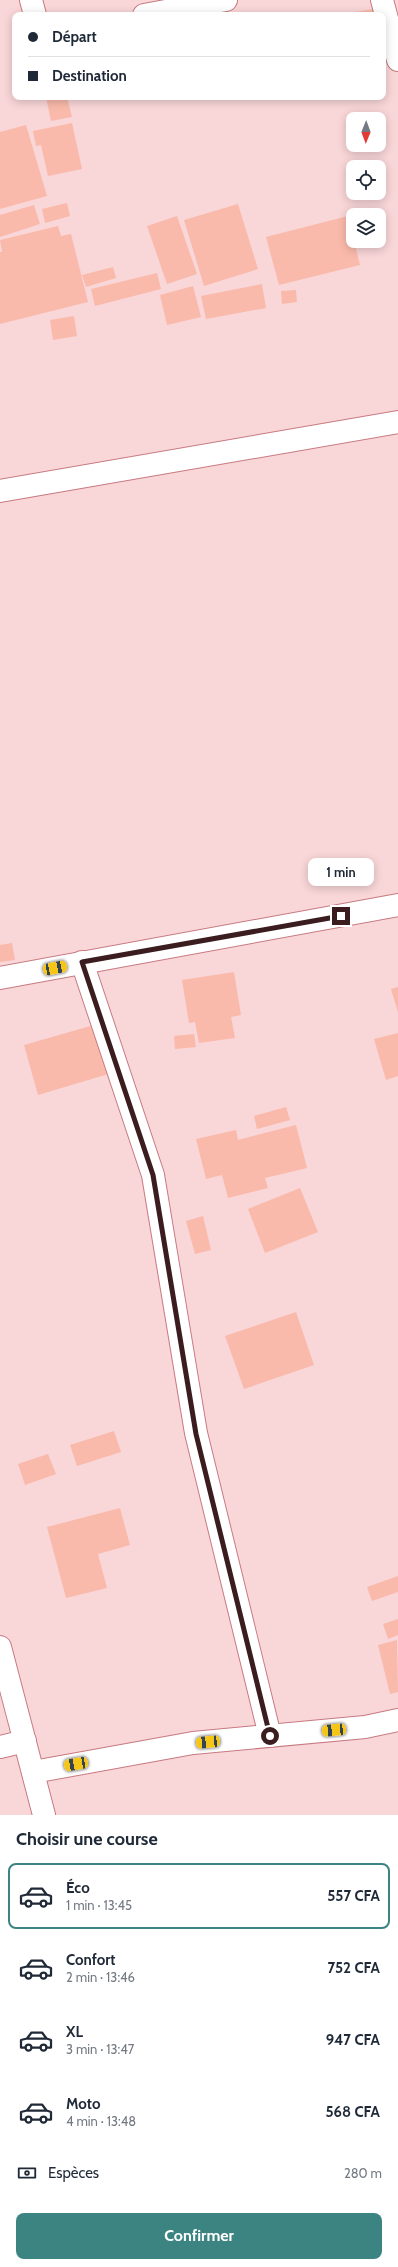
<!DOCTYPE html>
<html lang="fr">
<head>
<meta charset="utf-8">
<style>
	body { margin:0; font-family:Cabin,sans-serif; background:#f6f6f7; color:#1f2937; height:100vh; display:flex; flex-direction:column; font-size:15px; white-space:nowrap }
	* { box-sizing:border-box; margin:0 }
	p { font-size:13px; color:#747a83 }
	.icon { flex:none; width:22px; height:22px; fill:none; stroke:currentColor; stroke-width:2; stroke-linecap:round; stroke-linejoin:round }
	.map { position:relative; height:1815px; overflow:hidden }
	.details { display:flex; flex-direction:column; background:#fff; flex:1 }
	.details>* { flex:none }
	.top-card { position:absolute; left:12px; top:12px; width:374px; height:88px; border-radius:8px; box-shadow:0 2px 10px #0003; display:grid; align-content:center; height:88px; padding:0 16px; background:#fff }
	.needle { width:26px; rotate:181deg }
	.tools { position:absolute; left:346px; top:112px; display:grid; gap:8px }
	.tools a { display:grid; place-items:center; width:40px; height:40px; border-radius:8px; background:#fff; box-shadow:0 2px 10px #0003; font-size:20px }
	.end { position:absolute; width:18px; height:18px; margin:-9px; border:5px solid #3b1d20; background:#fff; box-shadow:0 0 0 2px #fff }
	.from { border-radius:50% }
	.bubble { position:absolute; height:28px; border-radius:8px; background:#fff; box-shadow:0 2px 10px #0003; font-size:13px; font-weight:700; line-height:28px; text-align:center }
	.car { position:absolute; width:12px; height:24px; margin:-12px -6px; border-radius:5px; box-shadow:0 0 3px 1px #0007; background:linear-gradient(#f5c518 24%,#345 0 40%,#f5c518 0 76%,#345 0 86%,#f5c518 0) }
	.top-card b { display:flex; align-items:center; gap:14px; height:38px; font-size:15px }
	.top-card b+b { border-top:1px solid #e0e1e3 }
	.top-card i { width:10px; height:10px; background:#1f2937 }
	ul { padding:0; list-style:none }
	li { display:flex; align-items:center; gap:12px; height:66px; margin:0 8px 6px; padding:0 8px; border:2px solid transparent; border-radius:8px }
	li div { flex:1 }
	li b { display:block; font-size:15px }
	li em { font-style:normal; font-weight:700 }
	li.active { border-color:#3c8482 }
	li>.icon { width:36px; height:36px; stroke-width:1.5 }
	h2 { padding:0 16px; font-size:18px; line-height:48px }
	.pay { display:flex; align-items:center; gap:10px; height:44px; padding:0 16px; font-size:15px }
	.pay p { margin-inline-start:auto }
	.primary-button { display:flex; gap:8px; margin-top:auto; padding:8px 16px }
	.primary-button a { flex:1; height:46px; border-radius:8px; background:#3c8482; color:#fff; font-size:16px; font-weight:700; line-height:46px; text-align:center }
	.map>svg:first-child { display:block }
	.building { fill:#fabaab }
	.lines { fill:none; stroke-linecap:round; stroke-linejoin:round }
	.minor-casing { stroke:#c77a81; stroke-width:24 }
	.minor { stroke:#fff; stroke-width:22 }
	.route { stroke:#3b1d20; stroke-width:5 }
</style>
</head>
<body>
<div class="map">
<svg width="398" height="1815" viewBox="0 0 398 1815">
	<rect width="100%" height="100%" fill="#f9d6d8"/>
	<!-- building -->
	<g class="building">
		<path d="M379,8l1,7h-37v-1z"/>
		<path d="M46,97h21l5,20 -21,4z"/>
		<path d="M72,123l10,46 -34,7 -7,-31 -5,1 -3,-15z"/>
		<path d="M26,125l21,71 -47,13v-77z"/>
		<path d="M67,203l3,13 -25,7 -3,-14z"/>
		<path d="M238,204l20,65 -54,17 -20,-66z"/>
		<path d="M34,205l6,19 -40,13v-22z"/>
		<path d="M177,216l20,58 -30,10 -20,-58z"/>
		<path d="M348,216l12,49 -81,20 -13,-48z"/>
		<path d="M58,226l3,10 10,-2 17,68 -88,22v-72h2l-2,-12z"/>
		<path d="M113,267l3,11 -30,9 -4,-12z"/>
		<path d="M157,273l4,16 -66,17 -4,-17z"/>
		<path d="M262,284l4,24 -60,11 -5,-23z"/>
		<path d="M193,286l8,31 -34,8 -7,-30z"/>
		<path d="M296,290l1,12 -15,2 -1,-13z"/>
		<path d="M74,316l3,20 -24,4 -3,-20z"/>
		<path d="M12,943l3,17 -15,2v-17z"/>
		<path d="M234,972l7,43 -10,2 4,21 -36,5 -4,-21 -6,1 -7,-43z"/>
		<path d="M398,987v25l-7,-23z"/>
		<path d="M108,1021l14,49 -84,25 -14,-50z"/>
		<path d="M398,1033v43l-12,4 -12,-41z"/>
		<path d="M194,1034l2,13 -21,2 -1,-13z"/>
		<path d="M286,1107l4,13 -33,9 -3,-13z"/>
		<path d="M296,1125l11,43 -42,10 3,10 -40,10 -6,-23 -16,4 -10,-40 40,-9 2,10z"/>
		<path d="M300,1188l18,44 -53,21 -17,-44z"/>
		<path d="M203,1216l8,34 -16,4 -9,-33z"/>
		<path d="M296,1312l18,53 -70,24 -19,-53z"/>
		<path d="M114,1431l7,21 -44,14 -7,-21z"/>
		<path d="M48,1454l8,20 -31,11 -7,-21z"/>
		<path d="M120,1508l10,37 -32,9 9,34 -41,10 -19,-71z"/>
		<path d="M398,1576v16l-26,9 -5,-14z"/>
		<path d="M398,1619v16l-10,4 -5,-15z"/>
		<path d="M397,1640l1,52 -8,2 -12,-49z"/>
	</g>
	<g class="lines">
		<!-- minor casing -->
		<g class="minor-casing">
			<g id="minor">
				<path d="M31,0l4,15"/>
				<path d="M382,0l16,60"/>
				<path d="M144,15l82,-15"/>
				<path d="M0,491l398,-69"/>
				<path d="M82,962l71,213 43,258 74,303"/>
				<path d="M0,978l398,-73"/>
				<path d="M0,1647l44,168"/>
				<path d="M0,1747l25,-6"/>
				<path d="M33,1772l160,-29 172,-16 33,-7"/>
			</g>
		</g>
		<!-- minor -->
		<use href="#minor" class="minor"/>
	</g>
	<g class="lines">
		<!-- route -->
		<path class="route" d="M270,1736l-74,-302 -43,-259 -71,-213 259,-46"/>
	</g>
</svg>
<div class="tools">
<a><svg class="needle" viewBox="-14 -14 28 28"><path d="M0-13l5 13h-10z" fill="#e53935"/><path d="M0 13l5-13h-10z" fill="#747a83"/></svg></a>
<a><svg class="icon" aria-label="locate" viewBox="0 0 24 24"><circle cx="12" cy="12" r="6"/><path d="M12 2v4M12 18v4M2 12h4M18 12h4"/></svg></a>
<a><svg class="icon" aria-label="layers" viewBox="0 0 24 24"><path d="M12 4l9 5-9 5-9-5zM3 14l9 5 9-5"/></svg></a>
</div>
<i class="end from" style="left:270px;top:1736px"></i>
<i class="end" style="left:341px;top:916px"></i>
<div class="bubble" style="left:308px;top:858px;width:66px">1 min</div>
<i class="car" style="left:55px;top:968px;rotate:79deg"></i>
<i class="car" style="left:334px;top:1730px;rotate:265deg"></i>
<i class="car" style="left:208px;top:1742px;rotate:265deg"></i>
<i class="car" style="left:76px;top:1764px;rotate:260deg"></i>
<div class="top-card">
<b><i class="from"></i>Départ</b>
<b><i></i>Destination</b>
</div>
</div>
<section class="details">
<h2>Choisir une course</h2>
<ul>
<li class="active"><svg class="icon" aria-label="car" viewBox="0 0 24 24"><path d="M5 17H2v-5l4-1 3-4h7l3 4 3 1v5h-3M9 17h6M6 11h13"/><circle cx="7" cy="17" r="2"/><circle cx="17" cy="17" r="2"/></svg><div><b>Éco</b><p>1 min · 13:45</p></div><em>557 CFA</em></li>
<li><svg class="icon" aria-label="car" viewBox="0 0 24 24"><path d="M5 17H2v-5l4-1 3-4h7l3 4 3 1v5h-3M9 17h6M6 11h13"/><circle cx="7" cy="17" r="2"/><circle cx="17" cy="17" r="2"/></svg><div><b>Confort</b><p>2 min · 13:46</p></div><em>752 CFA</em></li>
<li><svg class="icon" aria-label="car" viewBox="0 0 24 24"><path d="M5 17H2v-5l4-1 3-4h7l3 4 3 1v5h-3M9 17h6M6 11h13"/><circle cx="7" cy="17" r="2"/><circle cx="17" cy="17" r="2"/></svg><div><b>XL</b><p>3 min · 13:47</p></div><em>947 CFA</em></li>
<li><svg class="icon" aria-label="car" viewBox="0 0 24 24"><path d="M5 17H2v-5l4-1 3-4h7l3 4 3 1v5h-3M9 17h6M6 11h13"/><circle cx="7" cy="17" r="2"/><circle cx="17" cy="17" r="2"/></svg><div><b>Moto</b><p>4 min · 13:48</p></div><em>568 CFA</em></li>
</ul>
<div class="pay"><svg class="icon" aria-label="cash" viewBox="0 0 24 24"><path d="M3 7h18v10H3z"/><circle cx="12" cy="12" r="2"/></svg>Espèces<p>280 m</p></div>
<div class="primary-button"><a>Confirmer</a></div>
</section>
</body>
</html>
